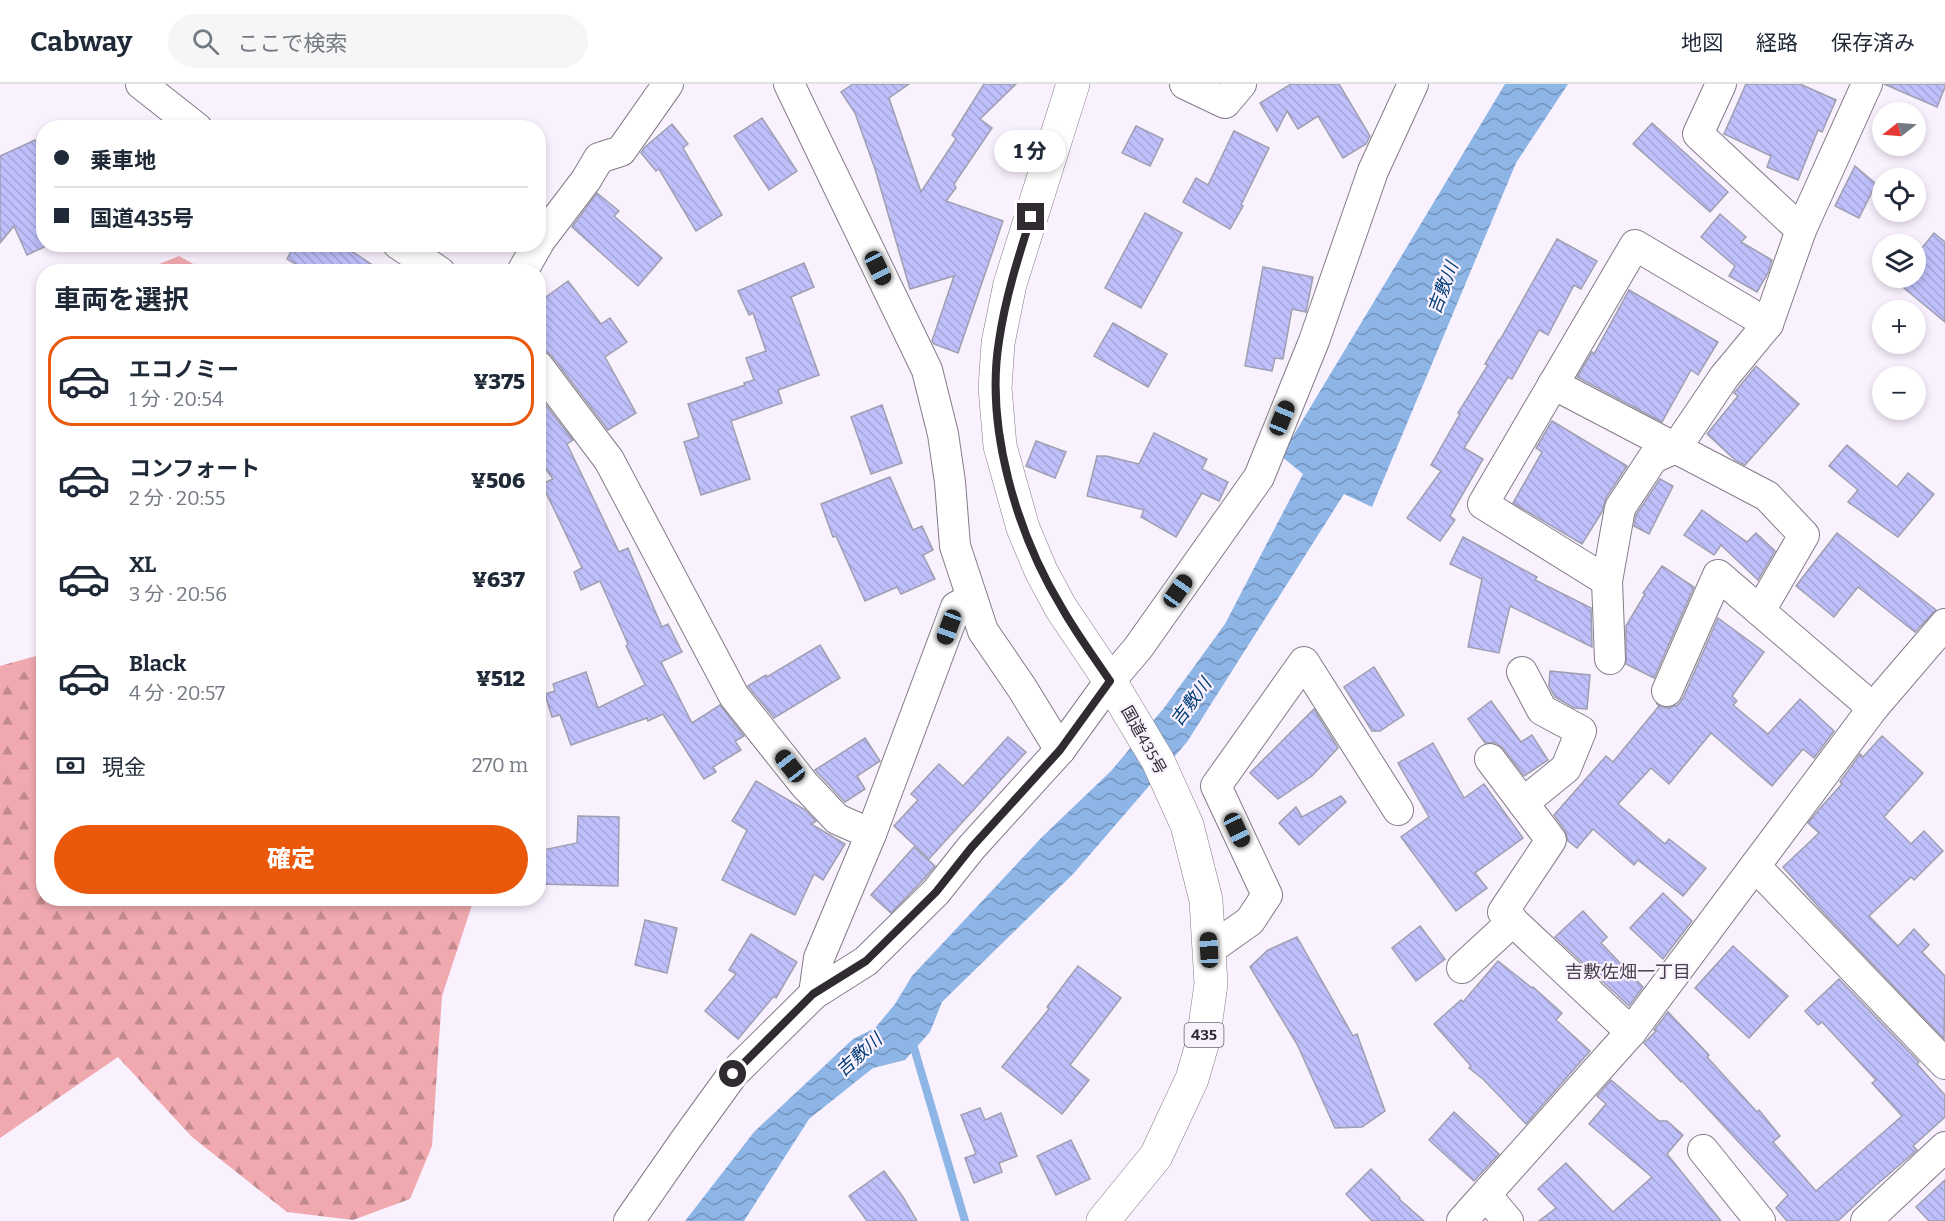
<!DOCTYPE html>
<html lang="ja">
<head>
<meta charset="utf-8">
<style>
	body { margin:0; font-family:Bitter,"Noto Sans JP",serif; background:#f6f6f7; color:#1f2937; height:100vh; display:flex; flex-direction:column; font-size:22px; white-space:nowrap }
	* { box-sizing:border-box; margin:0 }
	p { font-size:20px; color:#747a83 }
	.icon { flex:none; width:33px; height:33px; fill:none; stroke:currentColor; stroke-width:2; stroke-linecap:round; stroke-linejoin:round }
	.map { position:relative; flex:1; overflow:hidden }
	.sheet { position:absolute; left:36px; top:180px; width:510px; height:642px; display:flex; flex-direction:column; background:#fff; border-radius:24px; box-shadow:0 3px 9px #0003 }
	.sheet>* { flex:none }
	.top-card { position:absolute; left:36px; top:36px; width:510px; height:132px; border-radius:24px; box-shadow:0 3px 9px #0003; display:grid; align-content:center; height:132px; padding:0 18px; background:#fff }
	.needle { width:39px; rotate:253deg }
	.buttons { position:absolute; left:1872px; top:18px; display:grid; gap:12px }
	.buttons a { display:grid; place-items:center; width:54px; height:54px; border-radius:50%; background:#fff; box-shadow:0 3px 9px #0003; font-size:30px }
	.end { position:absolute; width:27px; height:27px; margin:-14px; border:8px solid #2f2b31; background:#fff; box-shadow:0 0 0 3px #fff }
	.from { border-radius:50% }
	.bubble { position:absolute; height:42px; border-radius:21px; background:#fff; box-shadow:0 3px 9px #0003; font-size:20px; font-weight:800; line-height:42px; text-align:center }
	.car { position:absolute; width:18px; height:36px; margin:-18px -9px; border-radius:8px; box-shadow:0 0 4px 2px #0007; background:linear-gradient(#222 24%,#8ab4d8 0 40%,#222 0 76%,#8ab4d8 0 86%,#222 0) }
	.top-card b { display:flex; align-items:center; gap:21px; height:57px; font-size:22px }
	.top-card b+b { border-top:2px solid #e0e1e3 }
	.top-card i { width:15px; height:15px; background:#1f2937 }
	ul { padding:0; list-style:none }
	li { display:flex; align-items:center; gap:18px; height:90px; margin:0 12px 9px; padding:0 6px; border:3px solid transparent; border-radius:24px }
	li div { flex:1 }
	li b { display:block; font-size:22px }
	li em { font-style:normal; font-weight:800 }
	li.selected { border-color:#ea580c }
	li>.icon { width:54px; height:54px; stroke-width:1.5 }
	h2 { padding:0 18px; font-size:27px; line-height:72px }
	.pay { display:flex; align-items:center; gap:15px; height:66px; padding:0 18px; font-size:22px }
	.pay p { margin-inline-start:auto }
	.action { display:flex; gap:12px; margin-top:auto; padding:12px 18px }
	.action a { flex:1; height:69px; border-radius:36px; background:#ea580c; color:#fff; font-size:24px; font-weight:800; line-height:69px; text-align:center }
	header { display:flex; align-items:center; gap:36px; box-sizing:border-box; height:84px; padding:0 30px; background:#fff; border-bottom:2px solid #e0e1e3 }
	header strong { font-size:28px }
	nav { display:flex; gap:33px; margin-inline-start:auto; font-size:21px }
	.search { width:420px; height:54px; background:#f6f6f7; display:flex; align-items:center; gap:15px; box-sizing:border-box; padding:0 21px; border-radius:33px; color:#747a83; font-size:22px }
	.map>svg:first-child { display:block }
	.forest { fill:url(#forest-firs) }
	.water { fill:url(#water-waves) }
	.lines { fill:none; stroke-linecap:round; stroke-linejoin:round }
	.stream { stroke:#8db5e6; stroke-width:8 }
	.building { fill:url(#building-back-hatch); stroke:#9f9fb0; stroke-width:1.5 }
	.minor-casing { stroke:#847b89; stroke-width:32 }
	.highway-casing { stroke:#847b89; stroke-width:34 }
	.minor { stroke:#fff; stroke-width:30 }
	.highway { stroke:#fff; stroke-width:33 }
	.route { stroke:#2f2b31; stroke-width:8 }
	.labels { text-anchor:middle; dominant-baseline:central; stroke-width:4.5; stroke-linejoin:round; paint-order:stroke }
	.shield { fill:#f9f1fe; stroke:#6c666e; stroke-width:1.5 }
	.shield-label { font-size:15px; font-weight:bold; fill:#2f2b31 }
	.street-label { font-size:16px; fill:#2f2b31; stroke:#f9f1fe }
	.water-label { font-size:18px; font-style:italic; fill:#043e78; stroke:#f9f1fe }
	.neighbourhood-label { font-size:18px; fill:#48404c; stroke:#f9f1fe }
</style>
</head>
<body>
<header>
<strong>Cabway</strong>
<div class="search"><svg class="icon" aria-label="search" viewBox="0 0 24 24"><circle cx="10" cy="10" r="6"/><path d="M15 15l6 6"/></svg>ここで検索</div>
<nav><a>地図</a><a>経路</a><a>保存済み</a></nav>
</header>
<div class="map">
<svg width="1945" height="1137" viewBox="0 0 1945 1137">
	<defs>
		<pattern id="forest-firs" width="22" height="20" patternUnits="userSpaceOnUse" patternTransform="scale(1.5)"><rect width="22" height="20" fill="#efa9af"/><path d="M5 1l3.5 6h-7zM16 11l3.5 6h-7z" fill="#c28a8f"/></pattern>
		<pattern id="water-waves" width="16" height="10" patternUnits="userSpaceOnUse" patternTransform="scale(1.5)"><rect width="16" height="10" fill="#8db5e6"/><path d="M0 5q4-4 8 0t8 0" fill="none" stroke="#7493bb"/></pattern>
		<pattern id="building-back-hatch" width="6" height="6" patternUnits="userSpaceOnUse" patternTransform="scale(1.5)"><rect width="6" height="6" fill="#bfc0fb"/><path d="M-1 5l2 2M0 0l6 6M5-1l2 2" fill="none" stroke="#a4a5d8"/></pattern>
	</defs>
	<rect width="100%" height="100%" fill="#f9f1fe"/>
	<!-- forest -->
	<g class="forest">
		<path d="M179,172l27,15h-64z"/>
		<path d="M43,570l1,244 430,1 -32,97 -10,150 -22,53 -57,21 -66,-8 -95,-75 -74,-80 -118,81v-472z"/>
	</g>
	<!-- water -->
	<path class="water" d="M1505,0h63l-52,79 -144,344 -28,-13 -157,248 -113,131 -132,129 -12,30 -25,28 -32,8 -64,51 -65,102h-59l69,-89 99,-93 22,-11 20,-24 17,-28 130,-139 69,-66 53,-63 61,-84 78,-150 -22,-18z"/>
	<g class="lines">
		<!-- stream -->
		<path class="stream" d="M912,957l53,180"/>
	</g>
	<!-- building -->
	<g class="building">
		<path d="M853,0h56l-20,14 32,94 35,-53 -4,-4 32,-51h32l-36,35 12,9 -38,56 2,4 -10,13 57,20 -45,132 -24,-9 -2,-3 22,-65 -44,13 -35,-120 -20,-56 -14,-21z"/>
		<path d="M1291,0h48l31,52 -4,8 -23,14 -25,-42 -20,13 -11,-18 -10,20 -17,-28z"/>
		<path d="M1746,0h54l36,16 -14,32 -4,-2 -20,50 -31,-13 4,-11 -47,-22z"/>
		<path d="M1884,0h61v3l-8,20z"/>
		<path d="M762,34l35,53 -28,19 -35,-54z"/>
		<path d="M1652,39l76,69 -18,20 -77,-68z"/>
		<path d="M672,40l16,20 -5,4 39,67 -26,16 -37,-62 -3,2 -15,-18 4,-6z"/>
		<path d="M1136,42l27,13 -13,27 -28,-13z"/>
		<path d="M1234,47l35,17 -28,57 2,1 -13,23 -47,-27 13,-24 12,7z"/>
		<path d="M35,56l9,17v90l-17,8 -13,-29 -14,17v-87z"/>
		<path d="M1855,82l21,18 -17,34 -24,-12z"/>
		<path d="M597,109l22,18 -5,5 48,42 -24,28 -66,-59z"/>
		<path d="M1145,129l37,20 -41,75 -36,-20z"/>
		<path d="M1720,130l26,23 -5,5 31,18 -4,13 -11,19 -28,-16 6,-10 -34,-29z"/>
		<path d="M1934,149l11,9v80l-53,-44h24v-23z"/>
		<path d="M1557,155l40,22 -16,28 -7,-4 -26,50 -9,-5 -27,49 -4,-2 -44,71 19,11 -33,57 5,4 -15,21 -33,-23 34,-47 -10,-6 29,-51 -2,-1 30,-48 -3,-1 14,-24h1z"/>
		<path d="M295,160h46l42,28h-74l-22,-13z"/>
		<path d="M804,179l10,24 -23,10 28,78 -41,15 4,13 -51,18 19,58 -49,16 -17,-53 15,-5 -11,-33 57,-19 -1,-2 10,-3 -8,-22 20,-7 -13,-38 -4,2 -11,-24z"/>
		<path d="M1263,183l50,10 -7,35 -14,-3 -9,50 -8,-1 -3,13 -27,-5z"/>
		<path d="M568,197l33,43 9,-6 17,24 -22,15 31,56 -28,17 -56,-74 -7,-6 -7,-1v-46z"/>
		<path d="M1629,206l89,52 -20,33 -7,-5 -29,52 -85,-45 15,-25 2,2z"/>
		<path d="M1113,239l54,31 -19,33 -54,-31z"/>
		<path d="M1756,282l43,38 -54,61 -10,-5 -28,-26 31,-38 -4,-3z"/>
		<path d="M538,311l35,45 -6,4 52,108 9,-4 34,79 6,-3 14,28 -21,10 31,61 28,-18 24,31 -9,5 6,9 -28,17 3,5 -12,7 -41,-65 -15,7 -1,-3 -76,27 -11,-30 -8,2 -7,-23 10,-3 -2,-7 33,-12 12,36 47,-23 -19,-39 2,-2 -28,-63 -19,9 -7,-18 8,-4 -40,-84 11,-5 -15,-21z"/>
		<path d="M882,321l20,58 -31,11 -20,-57z"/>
		<path d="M1552,337l75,45 -21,32 -4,14 -20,32 -69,-41 29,-51 -6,-4z"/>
		<path d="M1154,349l53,26 -5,10 26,13 -9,19 -17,-8 -26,44 -35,-20 3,-7 -57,-14 10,-40h9l33,8z"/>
		<path d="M1036,357l30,11 -11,26 -29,-12z"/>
		<path d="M1847,361l50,42 11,-14 26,21 -36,43 -50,-35 10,-12 -29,-24z"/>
		<path d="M890,393l23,53 9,-4 11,24 -10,5 12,24 -34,15 -4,-7 -32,14 -29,-65 -3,1 -12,-33z"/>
		<path d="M1660,395l13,7 -24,48 -15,-8 2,-11z"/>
		<path d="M1702,426l45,32 9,-9 19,18 -17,29 -37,-35 -7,10 -30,-20z"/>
		<path d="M1837,449l99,77 -21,22 -57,-45 -24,30 -38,-31z"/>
		<path d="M1463,453l74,40 -2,3 56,28 1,39 -82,-41 -11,47 -31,-6 14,-68 -32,-15z"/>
		<path d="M1662,482l32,21 -40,91 -28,-14v-38l19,-32 -2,-1z"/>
		<path d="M1718,534l46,34 -32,44 5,5 -4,4 35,29 32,-35 34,32 -20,27 -11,-9 -31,37 -61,-53 -42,51 -18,-16 -33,36 47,40 4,-5 37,29 -23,28 -45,-36 -4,5 -41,-36 -16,19 -9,-7 -3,-11 -11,-15 52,-59 7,6 46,-56 -3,-3 5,4 7,1 10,-3 5,-7z"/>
		<path d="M820,561l20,33 -66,40 -26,-32 18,-11 1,2z"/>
		<path d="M1374,583l30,48 -24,16h-8l-28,-44z"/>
		<path d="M1550,587l40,4 -3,34 -13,-1 -19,-11 -6,-11z"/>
		<path d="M1491,617l30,41 11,-7 16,25 -24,16 -21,-28 -7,-5h-11l-17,-24z"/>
		<path d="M1314,625l24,39 -26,28 -34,23 -28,-26z"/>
		<path d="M1882,652l41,37 -39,44 27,27 13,-13 19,20 -29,29 -3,-3 -42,39 29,30 16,-17 15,16 -7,7 23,24 -1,63 -120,-126 -41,-46 36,-34 -11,-10 14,-17 20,-22 -2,-2 20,-28 3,3z"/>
		<path d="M1008,653l18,15 -97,107 -35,-33 24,-26 -7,-6 28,-30 24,22z"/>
		<path d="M865,654l15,23 -23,15 8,13 -20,13 -30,-32z"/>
		<path d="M1433,659l31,55 20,-14 39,54 -48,35 12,15 -31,23 -55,-74 28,-20 -31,-54z"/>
		<path d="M756,697l48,28 12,12 -5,3 34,20 -22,36 -9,-6 -19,41 -73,-35 25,-50 -15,-9z"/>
		<path d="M1341,712l5,6 -47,43 -20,-22 17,-16 6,10z"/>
		<path d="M578,732l41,1 -1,69 -80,-2v-33l39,-8z"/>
		<path d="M914,763l21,19 -12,14 -32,33 -20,-18z"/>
		<path d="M1663,809l29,28 -29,38 -33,-31z"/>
		<path d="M1583,827l24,26 -6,6 42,44 -14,19 -74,-69z"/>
		<path d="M645,836l32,8 -10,45 -32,-8z"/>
		<path d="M1420,842l25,33 -29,22 -24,-33z"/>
		<path d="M751,850l46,28 -21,36 -2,-2 -36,43 -33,-28 31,-37 -7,-4z"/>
		<path d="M1297,853l56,99 4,-2 28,77 -23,16 -27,1 -38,-84 -47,-77 18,-17z"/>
		<path d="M1733,862l55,50 -39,42 -54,-50z"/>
		<path d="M1498,877l34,27 1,-1 29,26 -6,7 34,31 -64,73 -43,-45 -14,-11 2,-2 -37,-42 27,-24 2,2z"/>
		<path d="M1078,882l43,32 -51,67 19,15 -27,34 -60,-47 47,-58 -2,-2z"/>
		<path d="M1839,895l80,83 -2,2 28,31v22l-32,29 4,4 -42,36 -37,35h-51l-11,-13 12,-13 -106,-114 -1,1 -37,-39 12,-12 -2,-1 14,-18 41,43 -2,2 50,55 2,-2 21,26 -7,6 43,49 86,-75 -30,-33 4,-3 -54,-58 -4,3 -13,-14z"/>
		<path d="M1611,996l48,41h8l16,14 -16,19 54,67h-182l17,-13 -18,-19 28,-26 47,49 39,-35 -63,-53 17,-20 -9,-8z"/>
		<path d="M980,1024l5,12 16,-7 16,43 -18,7 3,9 -28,11 -9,-25 11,-4 -15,-39z"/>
		<path d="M1454,1028l45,42 -25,27 -45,-41z"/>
		<path d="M1071,1056l19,39 -34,16 -19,-39z"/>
		<path d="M1371,1085l29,29 -1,1 25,22h-52l-26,-27z"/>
		<path d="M884,1087l19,26 14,24h-50l-18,-25z"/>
		<path d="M1945,1096v41h-16l-13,-14z"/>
	</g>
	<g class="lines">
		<!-- minor casing -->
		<g class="minor-casing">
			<g id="minor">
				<path d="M141,0l56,44"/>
				<path d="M789,0l138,286 16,64 7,48 5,64 28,85 39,57 38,62"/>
				<path d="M1185,0l40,19 16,-19"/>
				<path d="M1721,0l-23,50 103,96 66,-146"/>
				<path d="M538,159l48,-63 13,-22 22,-7 47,-67"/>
				<path d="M398,160l42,28"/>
				<path d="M522,188l16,-28"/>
				<path d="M538,282l71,94 125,236 70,88 33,35 34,15"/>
				<path d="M1553,300l214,112 37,39 -44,76"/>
				<path d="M1607,497l-124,-77 152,-259 133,79 33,-94"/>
				<path d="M1610,575l-3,-78 13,-73 33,-50 23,-10 48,-71 44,-53"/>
				<path d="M1522,588l20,38 39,21 -15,37 -43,35"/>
				<path d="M1667,607l51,-116 155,133"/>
				<path d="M1490,675l61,81 -48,72 128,120"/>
				<path d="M1755,782l190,198"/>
				<path d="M1209,866l41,-29 17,-26 -51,-109 88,-124 94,148"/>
				<path d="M1462,884l51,-47"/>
				<path d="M814,910l5,-36 52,-124 85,-227 16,-9"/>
				<path d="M1703,1066l57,71"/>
				<path d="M1486,1111l22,26"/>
				<path d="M629,1137l57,-82 47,-65 81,-80 52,-33 70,-69 35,-44 89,-98 50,-69 28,-33 121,-171 55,-136 59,-170 40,-87"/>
				<path d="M1462,1137l169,-189 242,-324 72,-84"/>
				<path d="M1866,1137l79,-74"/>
			</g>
		</g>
		<!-- highway casing -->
		<g class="highway-casing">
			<path id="highway" d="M1073,0l-63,200 -12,59 -3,45 5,58 23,82 18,43 20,37 49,73 48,80 29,64 19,75 5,84 -8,57 -11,38 -36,77 -53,65"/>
		</g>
		<!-- minor -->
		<use href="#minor" class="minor"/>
		<!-- highway -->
		<use href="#highway" class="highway"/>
	</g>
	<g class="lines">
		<!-- route -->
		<path class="route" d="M733,990l80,-80 53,-33 70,-69 35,-44 89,-98 50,-69c-16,-24 -34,-48 -48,-73 -45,-74 -77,-180 -63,-267 6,-42 19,-83 32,-124"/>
	</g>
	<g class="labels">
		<!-- shield labels -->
		<rect class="shield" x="1184.5" y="939" width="39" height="24" rx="4.5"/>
		<g class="shield-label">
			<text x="1204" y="951">435</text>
		</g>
		<!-- street labels -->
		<g class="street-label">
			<text transform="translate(1144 656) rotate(61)">国道435号</text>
		</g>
		<!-- water labels -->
		<g class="water-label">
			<text transform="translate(1443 204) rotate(-69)">吉敷川</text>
			<text transform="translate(1191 618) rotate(-53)">吉敷川</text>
			<text transform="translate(859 971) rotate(-42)">吉敷川</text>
		</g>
		<!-- neighbourhood labels -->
		<g class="neighbourhood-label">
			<text x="1628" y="888">吉敷佐畑一丁目</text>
		</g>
	</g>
</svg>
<div class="buttons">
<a><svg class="needle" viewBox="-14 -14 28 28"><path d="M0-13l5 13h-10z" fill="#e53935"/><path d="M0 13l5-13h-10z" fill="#747a83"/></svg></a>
<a><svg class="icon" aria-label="locate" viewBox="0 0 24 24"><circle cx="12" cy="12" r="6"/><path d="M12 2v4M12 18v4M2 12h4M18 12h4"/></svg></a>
<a><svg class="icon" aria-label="layers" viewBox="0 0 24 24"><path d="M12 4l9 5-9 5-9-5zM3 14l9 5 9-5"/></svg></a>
<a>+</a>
<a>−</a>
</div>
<i class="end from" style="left:733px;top:990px"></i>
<i class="end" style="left:1031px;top:133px"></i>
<div class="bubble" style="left:994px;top:46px;width:72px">1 分</div>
<i class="car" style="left:878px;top:184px;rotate:154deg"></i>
<i class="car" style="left:1282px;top:334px;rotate:22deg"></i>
<i class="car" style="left:1178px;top:507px;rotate:35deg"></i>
<i class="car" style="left:949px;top:543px;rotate:200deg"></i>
<i class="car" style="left:790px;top:682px;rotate:322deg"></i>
<i class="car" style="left:1237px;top:746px;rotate:155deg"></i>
<i class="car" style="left:1209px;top:866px;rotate:357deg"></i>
<div class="top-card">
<b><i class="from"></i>乗車地</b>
<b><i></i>国道435号</b>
</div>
<section class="sheet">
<h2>車両を選択</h2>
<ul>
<li class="selected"><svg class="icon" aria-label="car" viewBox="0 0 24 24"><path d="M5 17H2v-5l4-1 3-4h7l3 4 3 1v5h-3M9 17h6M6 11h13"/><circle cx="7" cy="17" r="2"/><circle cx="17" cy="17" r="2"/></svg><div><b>エコノミー</b><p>1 分 · 20:54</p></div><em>¥375</em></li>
<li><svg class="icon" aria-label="car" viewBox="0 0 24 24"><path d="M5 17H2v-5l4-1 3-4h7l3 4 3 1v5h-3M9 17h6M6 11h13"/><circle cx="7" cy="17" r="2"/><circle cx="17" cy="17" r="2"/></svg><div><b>コンフォート</b><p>2 分 · 20:55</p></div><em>¥506</em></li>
<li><svg class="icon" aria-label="car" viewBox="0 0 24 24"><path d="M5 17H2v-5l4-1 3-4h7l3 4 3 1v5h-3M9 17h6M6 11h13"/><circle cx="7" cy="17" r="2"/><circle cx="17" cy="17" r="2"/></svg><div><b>XL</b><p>3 分 · 20:56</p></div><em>¥637</em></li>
<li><svg class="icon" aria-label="car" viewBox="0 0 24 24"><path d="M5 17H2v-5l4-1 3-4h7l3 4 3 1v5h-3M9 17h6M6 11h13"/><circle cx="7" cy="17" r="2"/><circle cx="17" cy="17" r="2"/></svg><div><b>Black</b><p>4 分 · 20:57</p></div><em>¥512</em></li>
</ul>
<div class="pay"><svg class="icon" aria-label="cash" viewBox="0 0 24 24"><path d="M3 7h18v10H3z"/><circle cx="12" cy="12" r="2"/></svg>現金<p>270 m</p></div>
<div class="action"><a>確定</a></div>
</section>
</div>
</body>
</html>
